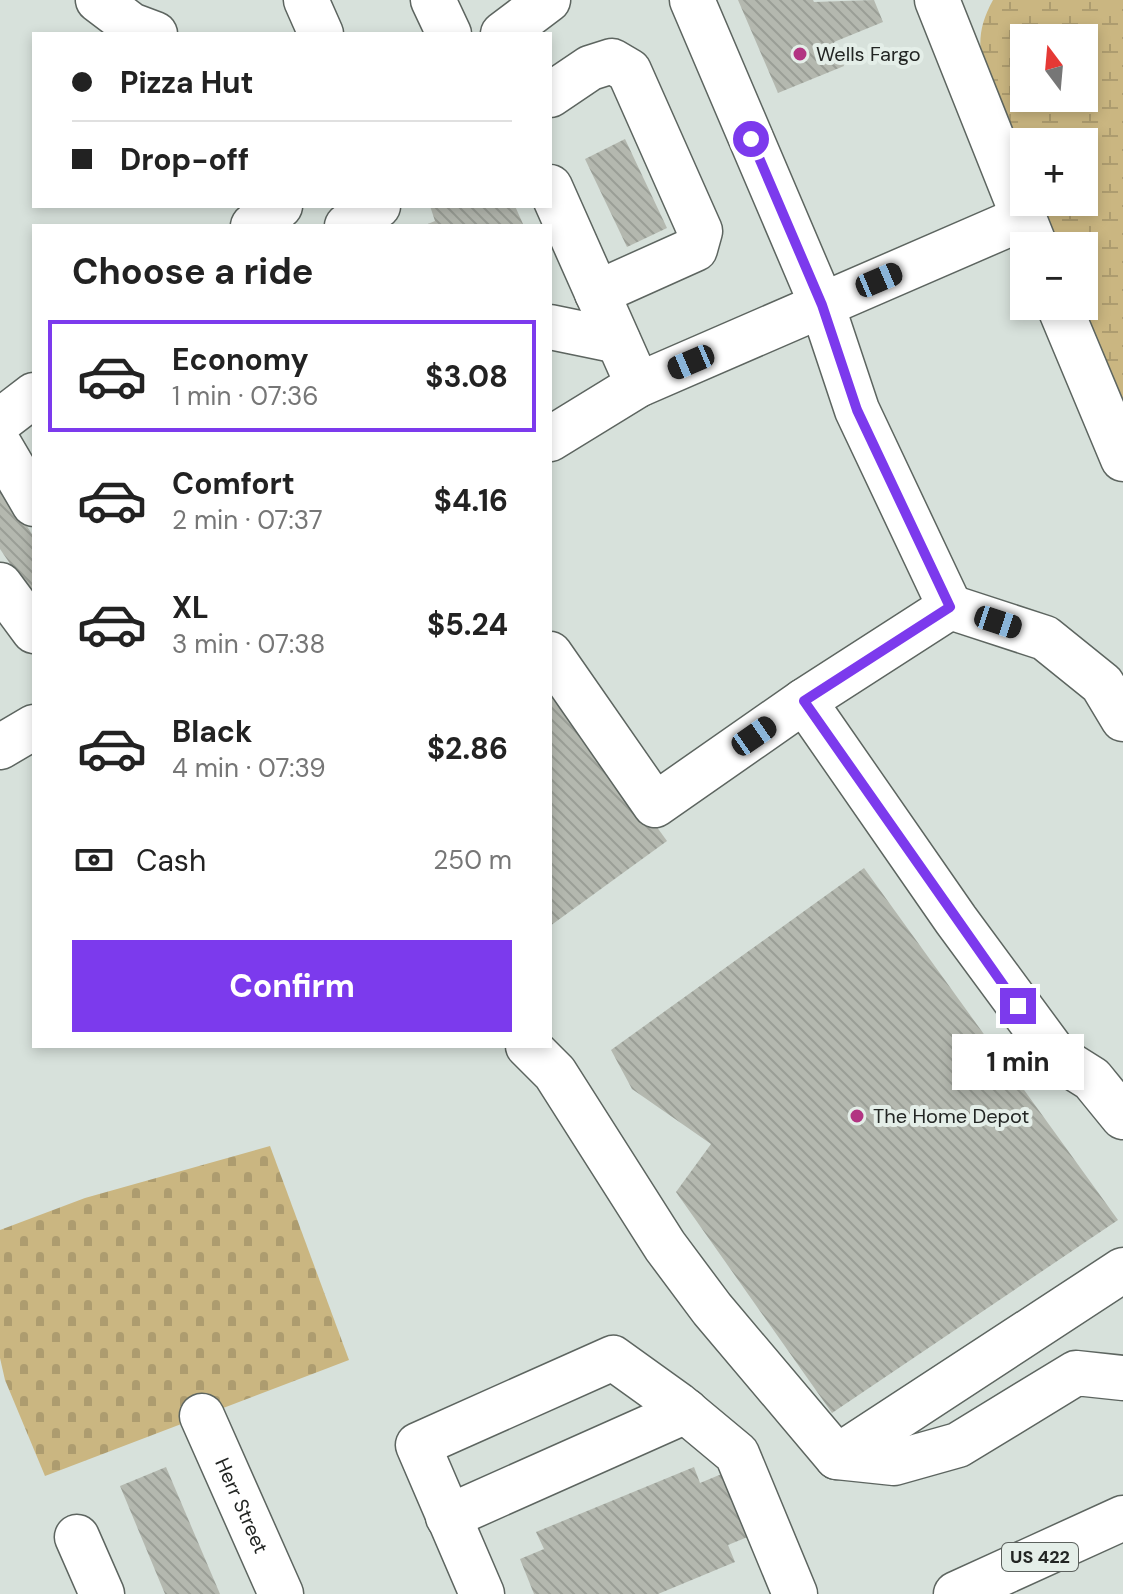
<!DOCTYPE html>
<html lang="en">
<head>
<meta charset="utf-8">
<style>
	body { margin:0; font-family:"DM Sans",sans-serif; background:#f2f2f2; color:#222; height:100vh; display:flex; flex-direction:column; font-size:30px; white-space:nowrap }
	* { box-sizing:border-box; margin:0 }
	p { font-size:26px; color:#767676 }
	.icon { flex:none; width:44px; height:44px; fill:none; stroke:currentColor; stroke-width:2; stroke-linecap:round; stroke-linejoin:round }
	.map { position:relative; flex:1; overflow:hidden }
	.side { position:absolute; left:32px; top:224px; width:520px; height:824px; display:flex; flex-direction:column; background:#fff; border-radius:0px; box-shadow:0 4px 12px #0003 }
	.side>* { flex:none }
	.top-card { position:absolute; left:32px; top:32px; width:520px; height:176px; border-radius:0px; box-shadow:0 4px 12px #0003; display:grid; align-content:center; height:176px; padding:0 40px; background:#fff }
	.needle { width:52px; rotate:344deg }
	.controls { position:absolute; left:1010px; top:24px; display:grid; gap:16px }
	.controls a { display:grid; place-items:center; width:88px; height:88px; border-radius:0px; background:#fff; box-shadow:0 4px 12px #0003; font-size:40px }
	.end { position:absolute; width:36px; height:36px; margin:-18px; border:10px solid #7c3aed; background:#fff; box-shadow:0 0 0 4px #fff }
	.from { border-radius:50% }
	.bubble { position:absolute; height:56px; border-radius:0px; background:#fff; box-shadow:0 4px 12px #0003; font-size:26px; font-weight:700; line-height:56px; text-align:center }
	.car { position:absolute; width:24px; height:48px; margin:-24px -12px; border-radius:10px; box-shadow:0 0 6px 2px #0007; background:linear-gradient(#222 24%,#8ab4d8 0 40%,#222 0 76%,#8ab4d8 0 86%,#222 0) }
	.top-card b { display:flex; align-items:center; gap:28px; height:76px; font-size:30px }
	.top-card b+b { border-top:2px solid #e0e0e0 }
	.top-card i { width:20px; height:20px; background:#222 }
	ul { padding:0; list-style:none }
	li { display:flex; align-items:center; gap:24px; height:112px; margin:0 16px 12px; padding:0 24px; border:4px solid transparent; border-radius:0px }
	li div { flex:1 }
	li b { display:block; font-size:30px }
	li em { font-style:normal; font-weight:700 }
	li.selected { border-color:#7c3aed }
	li>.icon { width:72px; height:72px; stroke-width:1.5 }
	h2 { padding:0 40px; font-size:36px; line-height:96px }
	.pay { display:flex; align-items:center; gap:20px; height:88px; padding:0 40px; font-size:30px }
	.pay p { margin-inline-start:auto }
	.button { display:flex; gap:16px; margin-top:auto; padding:16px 40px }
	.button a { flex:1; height:92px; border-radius:0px; background:#7c3aed; color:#fff; font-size:32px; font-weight:700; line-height:92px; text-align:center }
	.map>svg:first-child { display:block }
	.wetland { fill:url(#wetland-marsh); fill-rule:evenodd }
	.cemetery { fill:url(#cemetery-stones) }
	.building { fill:url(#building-back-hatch) }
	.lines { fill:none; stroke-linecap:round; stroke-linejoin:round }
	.minor-casing { stroke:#5d6560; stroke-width:47 }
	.highway-casing { stroke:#5d6560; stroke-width:47 }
	.minor { stroke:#fff; stroke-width:44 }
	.highway { stroke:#fff; stroke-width:44 }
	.route { stroke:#7c3aed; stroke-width:10 }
	.poi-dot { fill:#b23482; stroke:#e4eee8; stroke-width:3 }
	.labels { text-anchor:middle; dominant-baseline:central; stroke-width:8; stroke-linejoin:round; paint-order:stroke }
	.shield { fill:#e4eee8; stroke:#5c615e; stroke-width:2 }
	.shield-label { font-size:18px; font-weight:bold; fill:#222523 }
	.poi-label { font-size:20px; fill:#222523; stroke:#e4eee8; text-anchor:start }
	.street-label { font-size:20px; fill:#222523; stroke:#e4eee8 }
</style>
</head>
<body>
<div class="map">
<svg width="1123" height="1594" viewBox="0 0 1123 1594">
	<defs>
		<pattern id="wetland-marsh" width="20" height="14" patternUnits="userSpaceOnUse" patternTransform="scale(2)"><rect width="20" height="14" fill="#cab681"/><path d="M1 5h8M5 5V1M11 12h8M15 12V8" fill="none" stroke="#ad9c6f"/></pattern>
		<pattern id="cemetery-stones" width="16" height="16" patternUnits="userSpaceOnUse" patternTransform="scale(2)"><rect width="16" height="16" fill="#cab681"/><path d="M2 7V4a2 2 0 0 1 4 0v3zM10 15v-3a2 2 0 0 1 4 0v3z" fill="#ad9c6f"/></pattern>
		<pattern id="building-back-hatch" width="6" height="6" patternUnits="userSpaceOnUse" patternTransform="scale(2)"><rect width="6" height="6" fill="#b4b8af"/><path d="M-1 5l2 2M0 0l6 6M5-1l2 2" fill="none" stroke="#9a9e96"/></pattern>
	</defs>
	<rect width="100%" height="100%" fill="#d7e1db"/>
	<!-- wetland -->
	<path class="wetland" d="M993,0h130v407l-44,-101h5v-60h-31l-19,-44h50v-60h-60v32l-42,-112c-4,-24 -1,-40 11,-62zM1024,38h60v60h-60z"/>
	<!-- cemetery -->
	<path class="cemetery" d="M270,1146l79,214 -304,116 -40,-96 -5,-22v-128l85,-32z"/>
	<!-- building -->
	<g class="building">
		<path d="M738,0h75l1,2 60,-2 9,22 -49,20 10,24 -66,27z"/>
		<path d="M625,139l42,89 -40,19 -42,-88z"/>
		<path d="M430,206h85l8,18 -100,2 12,-5z"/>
		<path d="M0,486l34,51v62l-34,-50z"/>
		<path d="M550,680l117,161 -117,85z"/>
		<path d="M864,868l254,352 -286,193 -156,-221 35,-48 -79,-55 -21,-39z"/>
		<path d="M166,1467l54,127h-55l-45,-108z"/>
		<path d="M694,1467l6,16 24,-10 26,63 -22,9 7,17 -77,32h-124l-14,-35 24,-10 -8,-17z"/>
	</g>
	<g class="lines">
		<!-- minor casing -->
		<g class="minor-casing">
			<g id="minor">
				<path d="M98,0l33,25 24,9"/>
				<path d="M306,0l15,34"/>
				<path d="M433,0l16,34"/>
				<path d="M692,0l130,305 35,105 93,197 -146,94"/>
				<path d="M550,95l40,-27 22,-7 17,10 71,160 -5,18 -98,44"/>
				<path d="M550,187l88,198"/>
				<path d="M347,226l31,-20"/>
				<path d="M550,327l68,14"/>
				<path d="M550,439l88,-54 385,-167"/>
				<path d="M0,446l34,58"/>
				<path d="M0,585l34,46"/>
				<path d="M950,607l95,31 57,46 21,35"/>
				<path d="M550,654l105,151 149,-104 152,219 101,137 35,22 31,38"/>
				<path d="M0,747l34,-20"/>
				<path d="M528,1046l27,27 110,173 47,63 125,148 286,-187"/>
				<path id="s1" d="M202,1416l79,178"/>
				<path d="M837,1457l57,6 64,-18 118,-72 47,5"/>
				<path d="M448,1517l238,-106"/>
				<path d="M77,1537l25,57"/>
				<path d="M482,1594l-64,-149 195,-87 64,46 60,50 58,140"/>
			</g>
		</g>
		<!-- highway casing -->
		<g class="highway-casing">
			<g id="highway">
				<path d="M937,0l98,246"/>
				<path d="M503,34l45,-34"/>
				<path d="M253,226l27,-20"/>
				<path d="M1059,306l64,153"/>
				<path d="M0,421l34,-26"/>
				<path d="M956,1594l167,-76"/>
			</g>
		</g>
		<!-- minor -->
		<use href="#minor" class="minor"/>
		<!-- highway -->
		<use href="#highway" class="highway"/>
	</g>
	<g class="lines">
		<!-- route -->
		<path class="route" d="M751,139l71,166 35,105 93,197 -146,94 214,305"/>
	</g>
	<!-- markers -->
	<g class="poi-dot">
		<circle cx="800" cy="54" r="8"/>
		<circle cx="857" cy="1116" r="8"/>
	</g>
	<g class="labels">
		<!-- shield labels -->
		<rect class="shield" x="1002" y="1543" width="76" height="28" rx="6"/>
		<g class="shield-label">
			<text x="1040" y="1557">US 422</text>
		</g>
		<!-- poi labels -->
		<g class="poi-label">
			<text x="816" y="54">Wells Fargo</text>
			<text x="873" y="1116">The Home Depot</text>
		</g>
		<!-- street labels -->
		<g class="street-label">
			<text stroke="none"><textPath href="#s1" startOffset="98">Herr Street</textPath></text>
		</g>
	</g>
</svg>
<div class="controls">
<a><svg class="needle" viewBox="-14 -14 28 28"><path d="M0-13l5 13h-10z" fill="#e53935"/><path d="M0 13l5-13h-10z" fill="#767676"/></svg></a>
<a>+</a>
<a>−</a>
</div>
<i class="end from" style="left:751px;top:139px"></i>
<i class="end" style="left:1018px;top:1006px"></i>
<div class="bubble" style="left:952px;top:1034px;width:132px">1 min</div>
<i class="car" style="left:879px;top:280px;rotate:67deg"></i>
<i class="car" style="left:691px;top:362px;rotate:247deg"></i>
<i class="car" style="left:998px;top:622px;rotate:108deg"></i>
<i class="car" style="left:754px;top:736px;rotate:55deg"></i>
<div class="top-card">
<b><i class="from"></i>Pizza Hut</b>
<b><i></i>Drop-off</b>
</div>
<section class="side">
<h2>Choose a ride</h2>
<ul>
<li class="selected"><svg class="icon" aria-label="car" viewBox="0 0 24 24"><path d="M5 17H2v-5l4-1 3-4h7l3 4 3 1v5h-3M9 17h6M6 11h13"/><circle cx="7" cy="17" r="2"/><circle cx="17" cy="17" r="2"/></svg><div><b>Economy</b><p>1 min · 07:36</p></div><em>$3.08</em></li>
<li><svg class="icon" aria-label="car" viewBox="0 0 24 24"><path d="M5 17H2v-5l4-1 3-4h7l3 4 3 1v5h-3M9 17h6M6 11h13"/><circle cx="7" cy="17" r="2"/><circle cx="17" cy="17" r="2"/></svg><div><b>Comfort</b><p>2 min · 07:37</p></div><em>$4.16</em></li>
<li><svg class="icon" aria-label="car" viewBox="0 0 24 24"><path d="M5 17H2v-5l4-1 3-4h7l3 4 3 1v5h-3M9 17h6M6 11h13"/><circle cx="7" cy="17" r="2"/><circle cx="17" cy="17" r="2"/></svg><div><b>XL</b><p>3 min · 07:38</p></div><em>$5.24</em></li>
<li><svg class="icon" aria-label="car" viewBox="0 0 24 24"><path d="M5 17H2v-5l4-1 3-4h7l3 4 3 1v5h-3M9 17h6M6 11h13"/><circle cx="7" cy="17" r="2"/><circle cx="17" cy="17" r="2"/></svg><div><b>Black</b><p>4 min · 07:39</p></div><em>$2.86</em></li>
</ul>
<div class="pay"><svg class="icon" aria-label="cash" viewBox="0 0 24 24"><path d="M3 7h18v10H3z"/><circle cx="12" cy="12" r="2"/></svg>Cash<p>250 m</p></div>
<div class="button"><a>Confirm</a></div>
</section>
</div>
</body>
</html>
